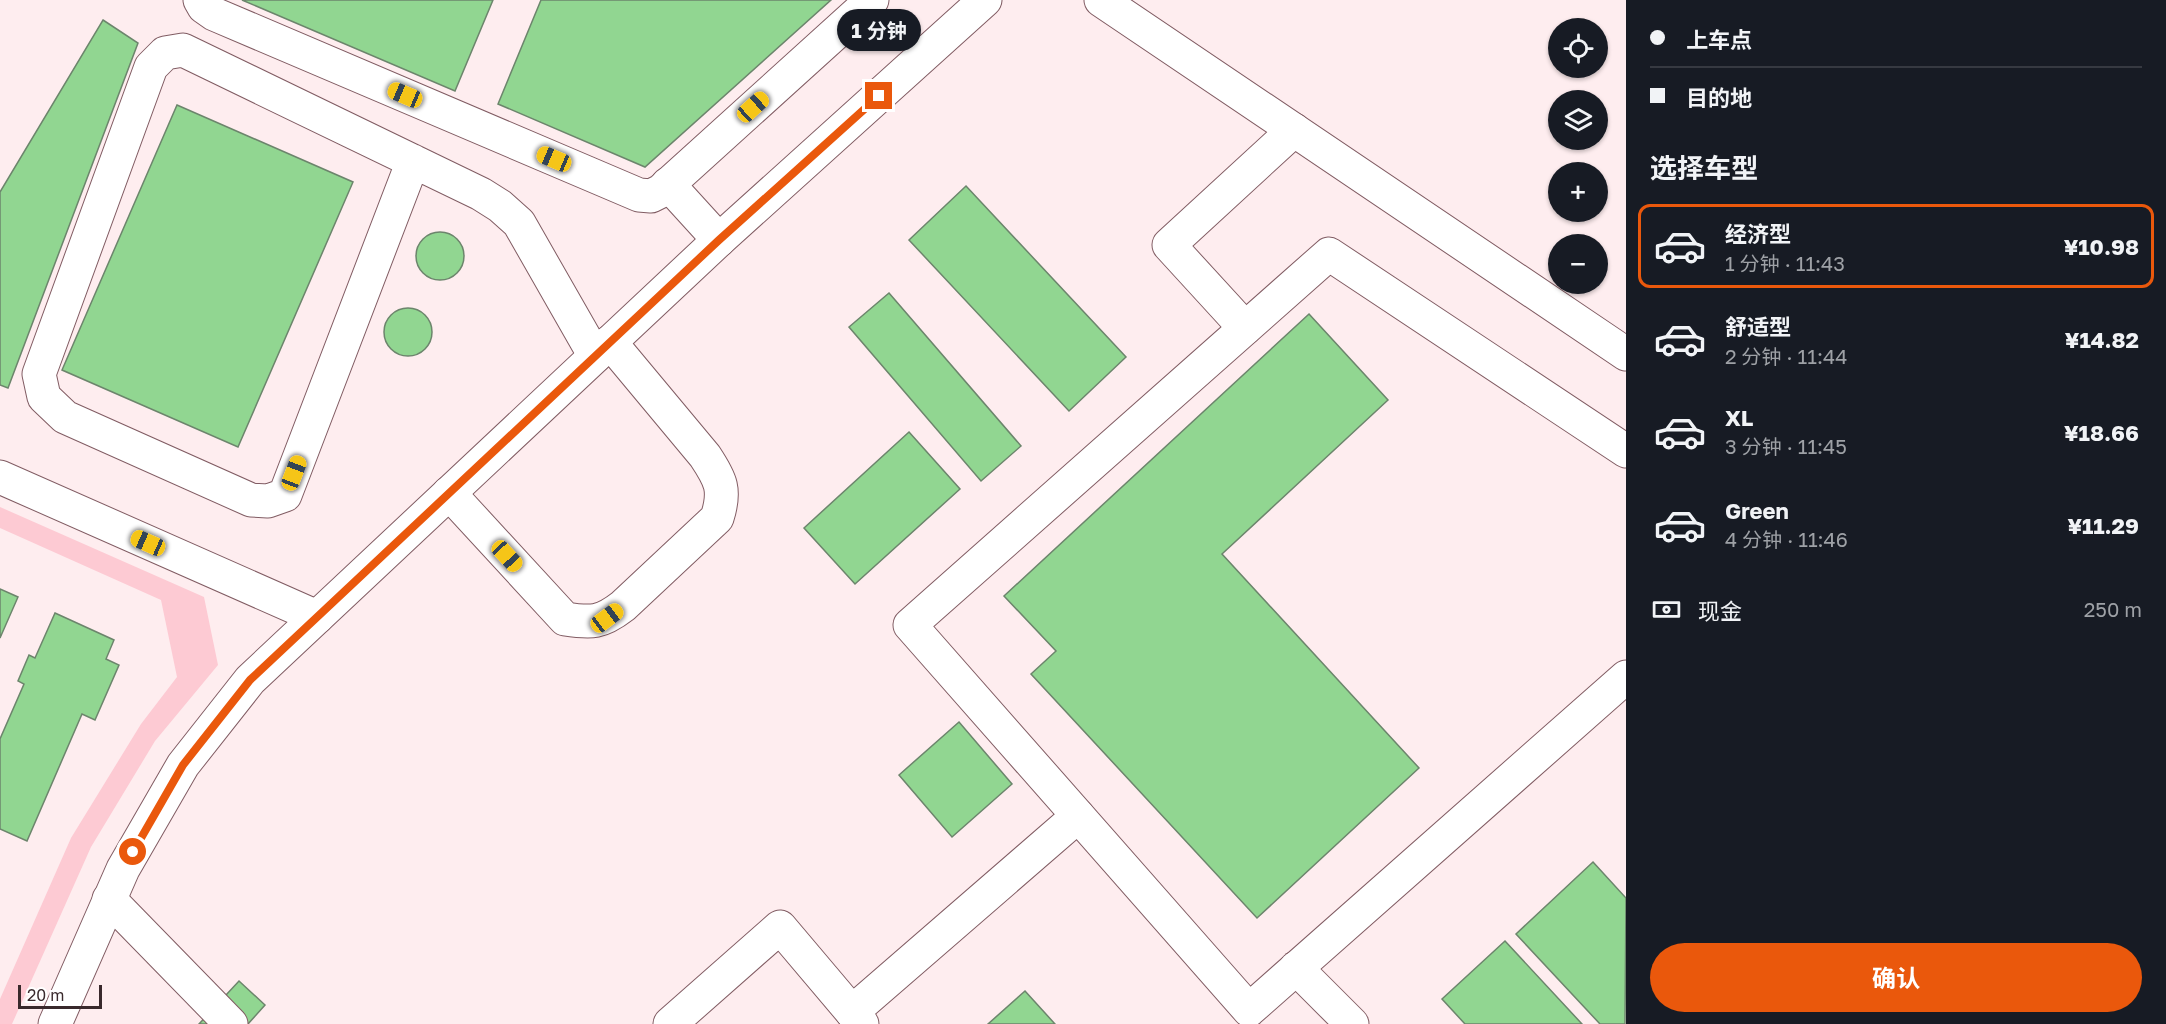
<!DOCTYPE html>
<html lang="zh">
<head>
<meta charset="utf-8">
<style>
	body { margin:0; font-family:"Golos Text","Noto Sans SC",sans-serif; background:#242831; color:#f1f3f6; height:100vh; display:flex; flex-direction:column; font-size:22px; white-space:nowrap }
	* { box-sizing:border-box; margin:0 }
	p { font-size:20px; color:#9ea1a6 }
	.icon { flex:none; width:33px; height:33px; fill:none; stroke:currentColor; stroke-width:2; stroke-linecap:round; stroke-linejoin:round }
	.map { position:relative; flex:1; overflow:hidden }
	.drawer { display:flex; flex-direction:column; background:#171b24; width:540px }
	.drawer>* { flex:none }
	.hud { display:grid; align-content:center; height:132px; padding:0 24px; background:#171b24 }
	.fabs { position:absolute; left:1548px; top:18px; display:grid; gap:12px }
	.fabs a { display:grid; place-items:center; width:60px; height:60px; border-radius:50%; background:#171b24; box-shadow:0 2px 4px #0004; font-size:30px }
	.scale { position:absolute; left:18px; bottom:15px; width:84px; box-sizing:border-box; padding-left:6px; border:3px solid #39292c; border-top:0; font-size:16px; line-height:21px; white-space:nowrap; color:#39292c; -webkit-text-stroke:4px #fff; paint-order:stroke }
	.end { position:absolute; width:27px; height:27px; margin:-14px; border:8px solid #ea580c; background:#fff; box-shadow:0 0 0 3px #fff }
	.from { border-radius:50% }
	.bubble { position:absolute; height:42px; border-radius:21px; background:#171b24; box-shadow:0 2px 4px #0004; font-size:20px; font-weight:700; line-height:42px; text-align:center }
	.car { position:absolute; width:18px; height:36px; margin:-18px -9px; border-radius:8px; box-shadow:0 0 4px 2px #0007; background:linear-gradient(#f5c518 24%,#345 0 40%,#f5c518 0 76%,#345 0 86%,#f5c518 0) }
	.hud b { display:flex; align-items:center; gap:21px; height:57px; font-size:22px }
	.hud b+b { border-top:2px solid #363941 }
	.hud i { width:15px; height:15px; background:#f1f3f6 }
	ul { padding:0; list-style:none }
	li { display:flex; align-items:center; gap:18px; height:84px; margin:0 12px 9px; padding:0 12px; border:3px solid transparent; border-radius:12px }
	li div { flex:1 }
	li b { display:block; font-size:22px }
	li em { font-style:normal; font-weight:700 }
	li.current { border-color:#ea580c }
	li>.icon { width:54px; height:54px; stroke-width:1.5 }
	h2 { padding:0 24px; font-size:27px; line-height:72px }
	.pay { display:flex; align-items:center; gap:15px; height:66px; padding:0 24px; font-size:22px }
	.pay p { margin-inline-start:auto }
	.cta { display:flex; gap:12px; margin-top:auto; padding:12px 24px }
	.cta a { flex:1; height:69px; border-radius:36px; background:#ea580c; color:#fff; font-size:24px; font-weight:700; line-height:69px; text-align:center }
	main { display:flex; flex:1; min-height:0 }
	.map>svg:first-child { display:block }
	.green { fill:#fdcad3 }
	.building { fill:#91d691; stroke:#6c856c; stroke-width:1.5 }
	.lines { fill:none; stroke-linecap:round; stroke-linejoin:round }
	.minor-casing { stroke:#815c63; stroke-width:35 }
	.major-casing { stroke:#815c63; stroke-width:35 }
	.minor { stroke:#fff; stroke-width:33 }
	.major { stroke:#fff; stroke-width:33 }
	.route { stroke:#ea580c; stroke-width:8 }
</style>
</head>
<body>
<main>
<div class="map">
<svg width="1626" height="1024" viewBox="0 0 1626 1024">
	<rect width="100%" height="100%" fill="#feedef"/>
	<!-- green -->
	<path class="green" d="M0,507l204,90 14,68 -63,76 -64,106 -79,177h-12v-25l71,-161 70,-114 36,-47 -16,-77 -161,-72z"/>
	<!-- building -->
	<g class="building">
		<path d="M242,0h251l-38,91z"/>
		<path d="M541,0h290l-186,167 -147,-63z"/>
		<path d="M103,20l35,23 -130,345 -8,-3v-193z"/>
		<path d="M177,105l176,77 -115,265 -176,-77z"/>
		<path d="M966,186l160,171 -57,54 -160,-171z"/>
		<circle cx="440" cy="256" r="24"/>
		<path d="M889,293l132,153 -40,35 -132,-154z"/>
		<circle cx="408" cy="332" r="24"/>
		<path d="M1309,314l79,86 -166,154 197,214 -162,150 -226,-244 25,-23 -52,-55z"/>
		<path d="M909,432l51,57 -105,95 -51,-56z"/>
		<path d="M0,589l18,8 -18,41z"/>
		<path d="M55,613l59,27 -8,19 13,6 -24,55 -13,-6 -55,127 -27,-12v-90l24,-55 -6,-3 11,-26 6,3z"/>
		<path d="M959,722l53,62 -60,53 -53,-62z"/>
		<path d="M1593,862l33,36 -1,126h-25l-84,-90z"/>
		<path d="M1505,941l77,83h-117l-23,-25z"/>
		<path d="M239,981l26,24 -17,19h-49z"/>
		<path d="M1025,991l30,33h-67z"/>
	</g>
	<g class="lines">
		<!-- minor casing -->
		<g class="minor-casing">
			<g id="minor">
				<path d="M200,0l4,7 10,7 425,181 12,1 10,-5 211,-191"/>
				<path d="M413,161l-128,334 -17,6 -17,-1 -186,-83 -21,-20 -5,-23 112,-307 14,-14 18,-3 298,144 19,12 19,17 76,133"/>
				<path d="M668,184l51,56"/>
				<path d="M1245,328l-76,-83 125,-115"/>
				<path d="M1626,451l-297,-197 -419,371 339,385 377,-333"/>
				<path d="M449,493l116,126c27,4 36,4 58,-13l94,-88c9,-28 4,-38 -12,-62l-95,-114"/>
				<path d="M109,899l122,125"/>
				<path d="M1296,968l56,56"/>
				<path d="M852,1012l226,-196"/>
				<path d="M670,1024l110,-97 82,97"/>
			</g>
		</g>
		<!-- major casing -->
		<g class="major-casing">
			<g id="major">
				<path d="M1101,0l525,354"/>
				<path d="M0,477l317,140"/>
				<path d="M55,1024l68,-155 60,-104 67,-85 469,-440 266,-240"/>
			</g>
		</g>
		<!-- minor -->
		<use href="#minor" class="minor"/>
		<!-- major -->
		<use href="#major" class="major"/>
	</g>
	<g class="lines">
		<!-- route -->
		<path class="route" d="M133,852l50,-87 67,-85 469,-440 160,-144"/>
	</g>
</svg>
<div class="fabs">
<a><svg class="icon" aria-label="locate" viewBox="0 0 24 24"><circle cx="12" cy="12" r="6"/><path d="M12 2v4M12 18v4M2 12h4M18 12h4"/></svg></a>
<a><svg class="icon" aria-label="layers" viewBox="0 0 24 24"><path d="M12 4l9 5-9 5-9-5zM3 14l9 5 9-5"/></svg></a>
<a>+</a>
<a>−</a>
</div>
<div class="scale">20 m</div>
<i class="end from" style="left:133px;top:852px"></i>
<i class="end" style="left:879px;top:96px"></i>
<div class="bubble" style="left:837px;top:9px;width:84px">1 分钟</div>
<i class="car" style="left:405px;top:95px;rotate:293deg"></i>
<i class="car" style="left:753px;top:107px;rotate:48deg"></i>
<i class="car" style="left:554px;top:159px;rotate:293deg"></i>
<i class="car" style="left:294px;top:473px;rotate:21deg"></i>
<i class="car" style="left:148px;top:543px;rotate:294deg"></i>
<i class="car" style="left:507px;top:556px;rotate:137deg"></i>
<i class="car" style="left:607px;top:618px;rotate:53deg"></i>
</div>
<section class="drawer">
<div class="hud">
<b><i class="from"></i>上车点</b>
<b><i></i>目的地</b>
</div>
<h2>选择车型</h2>
<ul>
<li class="current"><svg class="icon" aria-label="car" viewBox="0 0 24 24"><path d="M5 17H2v-5l4-1 3-4h7l3 4 3 1v5h-3M9 17h6M6 11h13"/><circle cx="7" cy="17" r="2"/><circle cx="17" cy="17" r="2"/></svg><div><b>经济型</b><p>1 分钟 · 11:43</p></div><em>¥10.98</em></li>
<li><svg class="icon" aria-label="car" viewBox="0 0 24 24"><path d="M5 17H2v-5l4-1 3-4h7l3 4 3 1v5h-3M9 17h6M6 11h13"/><circle cx="7" cy="17" r="2"/><circle cx="17" cy="17" r="2"/></svg><div><b>舒适型</b><p>2 分钟 · 11:44</p></div><em>¥14.82</em></li>
<li><svg class="icon" aria-label="car" viewBox="0 0 24 24"><path d="M5 17H2v-5l4-1 3-4h7l3 4 3 1v5h-3M9 17h6M6 11h13"/><circle cx="7" cy="17" r="2"/><circle cx="17" cy="17" r="2"/></svg><div><b>XL</b><p>3 分钟 · 11:45</p></div><em>¥18.66</em></li>
<li><svg class="icon" aria-label="car" viewBox="0 0 24 24"><path d="M5 17H2v-5l4-1 3-4h7l3 4 3 1v5h-3M9 17h6M6 11h13"/><circle cx="7" cy="17" r="2"/><circle cx="17" cy="17" r="2"/></svg><div><b>Green</b><p>4 分钟 · 11:46</p></div><em>¥11.29</em></li>
</ul>
<div class="pay"><svg class="icon" aria-label="cash" viewBox="0 0 24 24"><path d="M3 7h18v10H3z"/><circle cx="12" cy="12" r="2"/></svg>现金<p>250 m</p></div>
<div class="cta"><a>确认</a></div>
</section>
</main>
</body>
</html>
